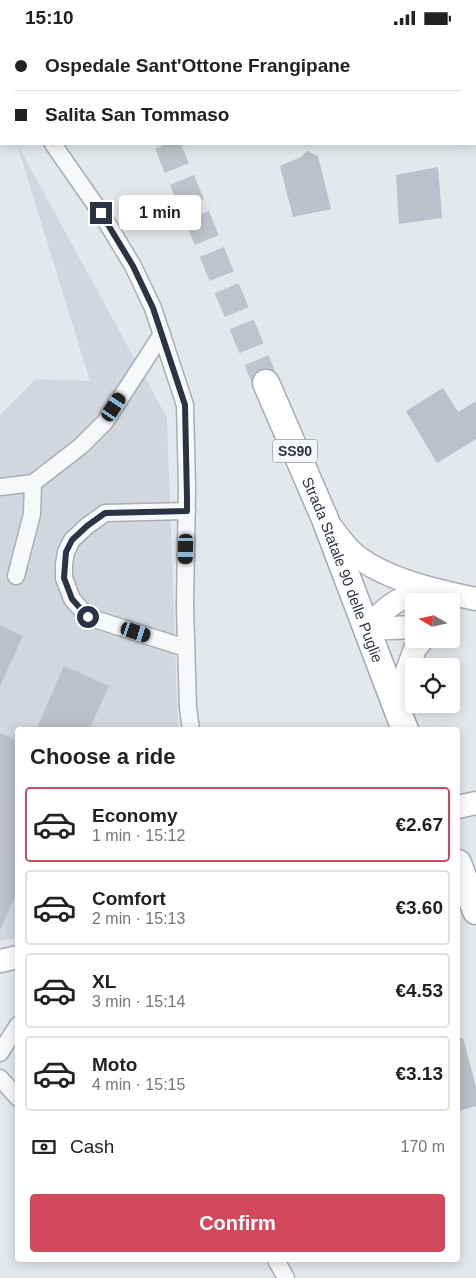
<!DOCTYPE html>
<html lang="en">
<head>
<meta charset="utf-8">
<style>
	body { margin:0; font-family:Helvetica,sans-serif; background:#f2f2f2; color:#222; height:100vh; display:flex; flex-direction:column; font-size:19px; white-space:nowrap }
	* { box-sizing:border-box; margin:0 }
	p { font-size:16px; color:#767676 }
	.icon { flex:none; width:28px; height:28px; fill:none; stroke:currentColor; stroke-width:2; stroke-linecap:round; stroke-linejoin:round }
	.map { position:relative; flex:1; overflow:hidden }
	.drawer { position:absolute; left:15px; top:692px; width:445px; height:535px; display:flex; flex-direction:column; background:#fff; border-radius:5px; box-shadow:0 2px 12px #0003 }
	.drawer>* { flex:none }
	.top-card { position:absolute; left:0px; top:0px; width:476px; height:110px; box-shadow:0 2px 12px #0003; display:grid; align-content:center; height:110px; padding:0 15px; background:#fff }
	.needle { width:32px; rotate:279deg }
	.fabs { position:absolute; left:405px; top:558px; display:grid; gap:10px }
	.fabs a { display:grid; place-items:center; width:55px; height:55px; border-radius:5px; background:#fff; box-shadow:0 2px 12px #0003; font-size:25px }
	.end { position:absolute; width:22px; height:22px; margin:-11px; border:6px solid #2b3445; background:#fff; box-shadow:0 0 0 2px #fff }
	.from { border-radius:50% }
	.bubble { position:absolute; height:35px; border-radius:5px; background:#fff; box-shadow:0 2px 12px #0003; font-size:16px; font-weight:700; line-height:35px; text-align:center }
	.car { position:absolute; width:15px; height:30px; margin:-15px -8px; border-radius:6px; box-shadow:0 0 4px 1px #0007; background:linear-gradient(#222 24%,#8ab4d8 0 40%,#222 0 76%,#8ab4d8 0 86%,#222 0) }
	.top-card b { display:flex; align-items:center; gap:18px; height:48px; font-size:19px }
	.top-card b+b { border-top:1px solid #e0e0e0 }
	.top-card i { width:12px; height:12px; background:#222 }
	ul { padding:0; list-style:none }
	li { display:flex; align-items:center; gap:15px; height:75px; margin:0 10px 8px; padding:0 5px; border:2px solid #e0e0e0; border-radius:5px }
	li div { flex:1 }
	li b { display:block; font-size:19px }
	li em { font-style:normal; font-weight:700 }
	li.current { border-color:#d1495b }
	li>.icon { width:45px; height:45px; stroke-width:1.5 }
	h2 { padding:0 15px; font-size:22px; line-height:60px }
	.pay { display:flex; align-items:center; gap:12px; height:55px; padding:0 15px; font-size:19px }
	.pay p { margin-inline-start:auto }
	.cta { display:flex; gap:10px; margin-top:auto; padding:10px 15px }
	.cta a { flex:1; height:58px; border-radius:5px; background:#d1495b; color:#fff; font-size:20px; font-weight:700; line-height:58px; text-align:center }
	.status { display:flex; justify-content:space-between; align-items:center; height:35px; padding:0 25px; background:#fff; direction:ltr }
	.status svg { height:14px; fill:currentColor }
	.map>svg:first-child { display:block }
	.built { fill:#d2d6de }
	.building { fill:#bbc0ca }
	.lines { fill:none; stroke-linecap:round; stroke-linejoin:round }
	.primary-tunnel { stroke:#bfc3cb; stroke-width:26; stroke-dasharray:26 13; stroke-linecap:butt }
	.street-casing { stroke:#a9aeb7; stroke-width:19 }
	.secondary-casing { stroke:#a9aeb7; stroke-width:25 }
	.primary-casing { stroke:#a3abb8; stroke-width:29 }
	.street { stroke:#f7f8fa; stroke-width:16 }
	.secondary { stroke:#fff; stroke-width:22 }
	.primary { stroke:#fff; stroke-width:26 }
	.route { stroke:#2b3445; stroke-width:6 }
	.labels { text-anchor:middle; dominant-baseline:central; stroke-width:4.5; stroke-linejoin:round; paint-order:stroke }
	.shield { fill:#f4f6f9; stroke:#676e7b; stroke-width:1 }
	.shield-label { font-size:14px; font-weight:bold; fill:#2b3445 }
	.street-label { font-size:15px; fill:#2b3445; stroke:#f4f6f9 }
</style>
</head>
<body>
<div class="status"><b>15:10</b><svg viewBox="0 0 49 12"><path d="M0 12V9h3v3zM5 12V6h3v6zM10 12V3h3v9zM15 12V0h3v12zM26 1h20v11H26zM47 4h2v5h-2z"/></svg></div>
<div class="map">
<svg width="476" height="1243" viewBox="0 0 476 1243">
	<rect width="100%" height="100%" fill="#e4e7ec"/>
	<!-- built -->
	<path class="built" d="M17,109l150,274 11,312h-160l-1,208 -17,3v-526l36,-36 54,2z"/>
	<!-- building -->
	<g class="building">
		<path d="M307,116l11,5 13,53 -38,8 -13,-51 21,-9z"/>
		<path d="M438,132l4,51 -43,6 -3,-49z"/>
		<path d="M443,353l15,24 18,-11v38l-39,24 -31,-52z"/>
		<path d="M0,590l23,11 -23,50z"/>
		<path d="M64,631l45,20 -20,44h-53z"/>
		<path d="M0,698l18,8v149l-18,40z"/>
		<path d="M458,1003h5l13,49v19l-18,5z"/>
	</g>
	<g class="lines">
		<!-- primary-tunnel -->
		<g class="primary-tunnel">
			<path d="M123,0v1"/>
			<path d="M167,109l99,239"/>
		</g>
		<!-- street casing -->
		<g class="street-casing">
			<g id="street">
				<path d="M326,1l1,-1"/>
				<path d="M0,30l1,2"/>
				<path d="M475,88h1"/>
				<path d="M53,109l48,69 32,53 20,42 32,97 2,82 -2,119 3,102 3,22"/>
				<path d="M0,452l33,-4 48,-37 24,-24 57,-88"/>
				<path d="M16,541l16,-62 1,-31"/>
				<path d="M186,613l-98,-31 -16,-18 -8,-21v-14l2,-12 6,-12 15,-14 18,-13 82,-2"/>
				<path d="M0,1018l18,-28"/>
				<path d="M0,1043l18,20"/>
				<path d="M276,1225l10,18"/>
			</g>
		</g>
		<!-- secondary casing -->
		<g class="secondary-casing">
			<g id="secondary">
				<path d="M332,493c5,7 10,14 17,21 28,29 88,42 127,50"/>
				<path d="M366,594c24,-27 33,-32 68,-39"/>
				<path d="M366,594l48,-2"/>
				<path d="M395,668l20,-54 8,-10"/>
				<path d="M458,772l18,-4"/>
				<path d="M0,926l18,-4"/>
			</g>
		</g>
		<!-- primary casing -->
		<g class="primary-casing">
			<g id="primary">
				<path id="s1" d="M266,348l59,136 80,211"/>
				<path d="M458,828l18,48"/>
			</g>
		</g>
		<!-- street -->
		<use href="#street" class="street"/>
		<!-- secondary -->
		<use href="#secondary" class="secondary"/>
		<!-- primary -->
		<use href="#primary" class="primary"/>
	</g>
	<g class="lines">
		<!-- route -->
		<path class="route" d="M88,582l-16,-18 -8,-21 2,-26 6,-12 15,-14 18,-13 82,-2v-12l-2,-94 -32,-97 -20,-42 -32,-53"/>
	</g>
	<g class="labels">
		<!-- shield labels -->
		<rect class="shield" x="272.5" y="404.5" width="45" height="23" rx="4"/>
		<g class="shield-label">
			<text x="295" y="416">SS90</text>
		</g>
		<!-- street labels -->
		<g class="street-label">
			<text stroke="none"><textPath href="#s1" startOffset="202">Strada Statale 90 delle Puglie</textPath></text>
		</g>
	</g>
</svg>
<div class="fabs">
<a><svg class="needle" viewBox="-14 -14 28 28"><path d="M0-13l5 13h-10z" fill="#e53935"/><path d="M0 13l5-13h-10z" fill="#767676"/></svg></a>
<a><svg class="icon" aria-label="locate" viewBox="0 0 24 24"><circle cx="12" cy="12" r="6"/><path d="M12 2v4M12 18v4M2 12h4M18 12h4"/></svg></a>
</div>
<i class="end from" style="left:88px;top:582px"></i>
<i class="end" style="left:101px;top:178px"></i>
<div class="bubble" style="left:119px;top:160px;width:82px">1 min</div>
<i class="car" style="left:114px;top:372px;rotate:33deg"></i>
<i class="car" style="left:186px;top:514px;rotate:181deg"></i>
<i class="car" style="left:136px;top:597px;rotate:108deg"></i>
<div class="top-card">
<b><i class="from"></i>Ospedale Sant'Ottone Frangipane</b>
<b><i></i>Salita San Tommaso</b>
</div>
<section class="drawer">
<h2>Choose a ride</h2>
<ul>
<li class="current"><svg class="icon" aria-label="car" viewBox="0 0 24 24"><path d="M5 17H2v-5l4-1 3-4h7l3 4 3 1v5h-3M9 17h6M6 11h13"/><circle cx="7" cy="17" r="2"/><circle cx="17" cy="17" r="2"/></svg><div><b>Economy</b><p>1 min · 15:12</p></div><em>€2.67</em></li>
<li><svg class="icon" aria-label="car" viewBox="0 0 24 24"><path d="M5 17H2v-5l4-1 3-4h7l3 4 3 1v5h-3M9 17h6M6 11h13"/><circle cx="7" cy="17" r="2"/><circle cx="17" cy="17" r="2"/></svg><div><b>Comfort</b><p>2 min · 15:13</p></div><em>€3.60</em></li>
<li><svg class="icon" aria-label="car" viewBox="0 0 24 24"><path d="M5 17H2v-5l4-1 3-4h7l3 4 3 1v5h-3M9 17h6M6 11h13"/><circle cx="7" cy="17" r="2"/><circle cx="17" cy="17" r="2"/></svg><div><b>XL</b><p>3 min · 15:14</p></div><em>€4.53</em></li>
<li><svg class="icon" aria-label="car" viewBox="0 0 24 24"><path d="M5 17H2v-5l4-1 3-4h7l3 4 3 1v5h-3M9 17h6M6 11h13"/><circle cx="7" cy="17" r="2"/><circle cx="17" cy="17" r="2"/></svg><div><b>Moto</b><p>4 min · 15:15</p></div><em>€3.13</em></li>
</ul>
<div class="pay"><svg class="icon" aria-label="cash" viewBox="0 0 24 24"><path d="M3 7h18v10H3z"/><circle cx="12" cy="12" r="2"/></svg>Cash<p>170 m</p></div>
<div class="cta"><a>Confirm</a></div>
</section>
</div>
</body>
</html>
